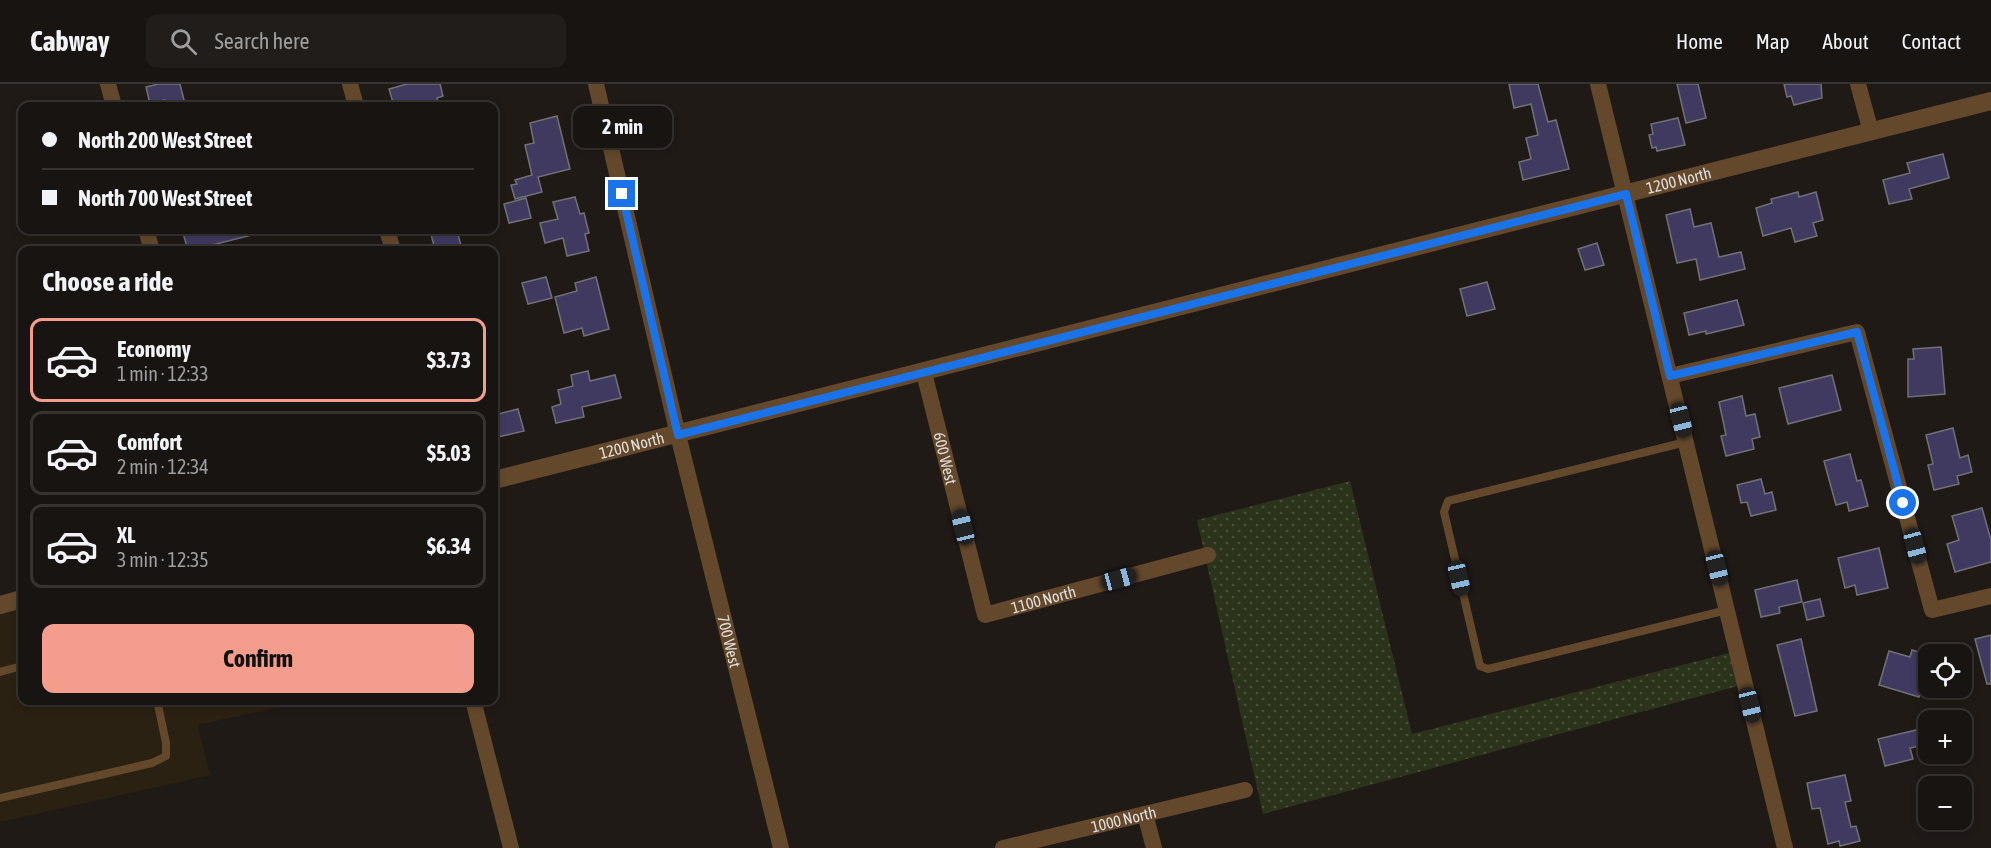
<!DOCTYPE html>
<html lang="en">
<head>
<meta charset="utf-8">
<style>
	body { margin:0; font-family:"Asap Condensed",sans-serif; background:#211d1a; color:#f1f3f6; height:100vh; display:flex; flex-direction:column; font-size:22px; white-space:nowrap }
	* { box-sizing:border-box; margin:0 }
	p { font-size:20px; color:#9f9e9f }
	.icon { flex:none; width:33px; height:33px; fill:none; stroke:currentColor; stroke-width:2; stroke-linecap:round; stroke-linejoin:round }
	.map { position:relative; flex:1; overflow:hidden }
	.side { position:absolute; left:18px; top:162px; width:480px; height:459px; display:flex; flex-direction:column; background:#181411; border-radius:12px; box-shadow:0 3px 9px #0003,0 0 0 2px #363331 }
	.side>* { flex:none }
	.top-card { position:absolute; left:18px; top:18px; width:480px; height:132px; border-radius:12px; box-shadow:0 3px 9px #0003,0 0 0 2px #363331; display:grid; align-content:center; height:132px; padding:0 24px; background:#181411 }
	.tools { position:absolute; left:1918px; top:560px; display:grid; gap:12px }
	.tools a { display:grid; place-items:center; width:54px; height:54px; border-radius:12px; background:#181411; box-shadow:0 3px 9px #0003,0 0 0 2px #363331; font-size:30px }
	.end { position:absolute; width:27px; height:27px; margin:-14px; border:8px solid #1a73e8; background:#fff; box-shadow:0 0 0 3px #fff }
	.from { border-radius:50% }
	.bubble { position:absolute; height:42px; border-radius:12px; background:#181411; box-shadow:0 3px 9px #0003,0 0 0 2px #363331; font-size:20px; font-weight:700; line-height:42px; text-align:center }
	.car { position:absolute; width:18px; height:36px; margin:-18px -9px; border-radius:8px; box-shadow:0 0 4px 2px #0007; background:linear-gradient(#222 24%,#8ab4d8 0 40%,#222 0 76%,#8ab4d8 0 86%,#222 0) }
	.top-card b { display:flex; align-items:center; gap:21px; height:57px; font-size:22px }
	.top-card b+b { border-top:2px solid #363331 }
	.top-card i { width:15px; height:15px; background:#f1f3f6 }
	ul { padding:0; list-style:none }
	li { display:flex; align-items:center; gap:18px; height:84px; margin:0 12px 9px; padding:0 12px; border:3px solid #363331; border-radius:12px }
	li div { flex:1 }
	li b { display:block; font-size:22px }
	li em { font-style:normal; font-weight:700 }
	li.current { border-color:#f49d8d }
	li>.icon { width:54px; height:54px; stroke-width:1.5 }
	h2 { padding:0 24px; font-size:27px; line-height:72px }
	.primary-button { display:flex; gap:12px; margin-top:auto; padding:12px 24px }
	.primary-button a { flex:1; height:69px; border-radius:12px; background:#f49d8d; color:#111; font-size:24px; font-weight:700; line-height:69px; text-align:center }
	header { display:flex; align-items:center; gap:36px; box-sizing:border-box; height:84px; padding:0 30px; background:#181411; border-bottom:2px solid #363331 }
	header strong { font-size:28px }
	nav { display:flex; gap:33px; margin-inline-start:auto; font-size:21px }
	.search { width:420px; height:54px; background:#211d1a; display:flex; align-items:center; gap:15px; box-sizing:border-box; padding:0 21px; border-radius:12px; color:#9f9e9f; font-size:22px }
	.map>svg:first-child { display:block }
	.industrial { fill:#2b2112 }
	.grass { fill:url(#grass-dots) }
	.building { fill:#403a61; stroke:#717077; stroke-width:1.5 }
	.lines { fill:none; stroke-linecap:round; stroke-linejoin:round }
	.service { stroke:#63482b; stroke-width:8 }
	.minor { stroke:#63482b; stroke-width:16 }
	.tertiary { stroke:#63482b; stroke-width:18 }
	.route { stroke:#1a73e8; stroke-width:8 }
	.labels { text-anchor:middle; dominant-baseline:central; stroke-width:6; stroke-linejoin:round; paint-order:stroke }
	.street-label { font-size:16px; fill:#e1dddb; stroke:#17110e }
</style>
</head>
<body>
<header>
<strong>Cabway</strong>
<div class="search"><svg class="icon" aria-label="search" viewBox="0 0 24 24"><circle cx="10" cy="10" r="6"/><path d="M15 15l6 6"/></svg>Search here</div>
<nav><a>Home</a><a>Map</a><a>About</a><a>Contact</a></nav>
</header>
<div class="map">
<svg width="1991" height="764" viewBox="0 0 1991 764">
	<defs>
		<pattern id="grass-dots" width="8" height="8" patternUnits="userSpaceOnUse" patternTransform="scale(1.5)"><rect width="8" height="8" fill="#2c331b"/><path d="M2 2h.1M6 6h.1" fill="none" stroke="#4a503c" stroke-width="1.8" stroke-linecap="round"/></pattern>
	</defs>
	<rect width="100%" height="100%" fill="#201a17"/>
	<!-- industrial -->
	<path class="industrial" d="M22,515v101l284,1 -108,24 12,50 -210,47v-217z"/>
	<!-- grass -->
	<path class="grass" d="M1350,397l62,253 325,-83 8,33 -482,130 -66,-294z"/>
	<!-- building -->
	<g class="building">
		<path d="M158,0h22l5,20 -18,2 -2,-6 -15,4 -4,-17z"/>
		<path d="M407,0h33l3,12 -6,2 2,8h-19l-1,-4 -25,4 -5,-17z"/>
		<path d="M1509,0h29l10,38 8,-2 13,49 -46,11 -4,-18 12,-3 -5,-21 12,-3 -7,-31 -17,4z"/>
		<path d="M1677,0h21l8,34 -20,5z"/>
		<path d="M1784,0h37l1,14 -28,7 -3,-9 -4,1z"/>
		<path d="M557,32l13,53 -32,8 4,15 -27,7 -4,-14 6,-1 -2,-4 17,-5 -7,-30 9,-2 -4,-20z"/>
		<path d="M1678,34l7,27 -28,6 -1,-4 -4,1 -3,-13 4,-1 -2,-10z"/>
		<path d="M1943,70l6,24 -40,11 3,10 -23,5 -6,-24 27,-7 -3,-10z"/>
		<path d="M1798,108l1,5 17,-5 7,28 -10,3 4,13 -22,6 -4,-14 -28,8 -7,-28 16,-5 -1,-4z"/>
		<path d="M575,113l5,17 4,-1 5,20 -4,1 4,17 -22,5 -4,-18 -18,5 -5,-20 18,-4 -5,-17z"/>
		<path d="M526,114l5,20 -22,5 -5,-19z"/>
		<path d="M1690,125l4,18 17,-4 8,34 22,-5 4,17 -45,11 -4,-21 -19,4 -11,-48z"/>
		<path d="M182,146h73l1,4 -52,13 1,3h-17z"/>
		<path d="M448,146h9l5,20h-27l-4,-16z"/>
		<path d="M1597,159l7,22 -19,5 -7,-21z"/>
		<path d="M546,193l6,21 -24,6 -6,-21z"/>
		<path d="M596,193l13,52 -25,7 -2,-8 -18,5 -9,-36 22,-6 -2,-8z"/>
		<path d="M1487,198l8,27 -28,7 -7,-27z"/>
		<path d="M1737,216l7,25 -38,9v-3l-17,4 -5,-22z"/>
		<path d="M1941,263l4,47 -37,3v-38h6l-1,-10z"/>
		<path d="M588,287l2,10 25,-6 6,23 -39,9 2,10 -28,6 -4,-16 9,-3 -3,-14 15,-4 -2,-11z"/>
		<path d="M1832,291l9,35 -53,14 -9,-36z"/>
		<path d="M1742,312l4,20 9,-2 5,23 -8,2 2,10 -28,7 -5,-20 5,-1 -7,-33z"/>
		<path d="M518,325l6,22 -30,7v-23z"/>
		<path d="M1953,344l7,30 8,-3 4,17 -15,4 2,8 -25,6 -6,-25 5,-1 -7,-29z"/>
		<path d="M1850,370l7,27 4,-1 7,26 -19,5 -2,-9 -11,3 -12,-44z"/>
		<path d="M1761,395l4,15 7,-2 4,18 -25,6 -4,-14 -6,1 -4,-18z"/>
		<path d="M1982,424l9,32v22l-36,10 -8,-28 12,-4 -7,-24z"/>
		<path d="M1879,464l9,40 -31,7 -2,-10 -10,3 -7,-30z"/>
		<path d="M1797,496l5,22 -23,5 1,6 -19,4 -6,-27z"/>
		<path d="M1820,515l4,17 -17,4 -4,-17z"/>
		<path d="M1991,551v49h-4l-12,-45z"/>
		<path d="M1801,555l16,72 -22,5 -18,-71z"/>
		<path d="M1912,566l17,5 -10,42 -40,-12 10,-34 21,6z"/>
		<path d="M1929,643v17l-19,4 3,11 -28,7 -7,-27z"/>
		<path d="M1845,691l6,26 -6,1 6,25 5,-1 4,15 -20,5 -1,-5 -11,3 -8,-36 -8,1 -5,-26z"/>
	</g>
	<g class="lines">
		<!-- service -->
		<g class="service">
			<path d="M1686,358l-238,59 -4,11 36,154 8,3 239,-59"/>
			<path d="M0,588l22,-6"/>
			<path d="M0,714l152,-35 14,-7v-13l-9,-43"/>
		</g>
		<!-- minor -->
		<g class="minor">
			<path d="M108,0l6,22"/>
			<path d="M350,0l6,22"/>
			<path id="s1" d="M596,0l82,351 103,413"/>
			<path d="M1598,0l187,764"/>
			<path d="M1858,0l13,48"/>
			<path d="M146,146l6,20"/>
			<path d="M387,146l6,20"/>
			<path id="s2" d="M924,289l61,242 223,-60"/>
			<path d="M1670,292l187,-44 75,278 59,-14"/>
			<path d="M473,616l38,148"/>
			<path d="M1145,730l9,34"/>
			<path id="s3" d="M1003,764l242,-58"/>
		</g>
		<!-- tertiary -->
		<g class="tertiary">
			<path id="s4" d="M494,396l1497,-379"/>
			<path d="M0,521l22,-6"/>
		</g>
	</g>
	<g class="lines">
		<!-- route -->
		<path class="route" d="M622,110l56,241 948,-241 44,182 187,-44 46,171"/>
	</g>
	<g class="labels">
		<!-- street labels -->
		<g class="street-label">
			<text stroke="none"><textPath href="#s4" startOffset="1222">1200 North</textPath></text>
			<text stroke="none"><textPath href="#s4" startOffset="142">1200 North</textPath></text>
			<text stroke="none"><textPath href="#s2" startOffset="88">600 West</textPath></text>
			<text stroke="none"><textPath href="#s2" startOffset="310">1100 North</textPath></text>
			<text stroke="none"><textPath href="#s1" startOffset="573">700 West</textPath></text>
			<text stroke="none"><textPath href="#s3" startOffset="124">1000 North</textPath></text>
		</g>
	</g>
</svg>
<div class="tools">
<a><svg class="icon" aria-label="locate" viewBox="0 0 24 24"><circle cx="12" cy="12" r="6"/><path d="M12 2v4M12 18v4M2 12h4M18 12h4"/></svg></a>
<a>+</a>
<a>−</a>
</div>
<i class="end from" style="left:1903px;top:419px"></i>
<i class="end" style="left:622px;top:110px"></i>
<div class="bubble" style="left:573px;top:22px;width:99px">2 min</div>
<i class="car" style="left:1681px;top:336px;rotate:166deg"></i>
<i class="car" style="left:963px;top:443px;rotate:346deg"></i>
<i class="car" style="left:1915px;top:462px;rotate:165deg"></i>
<i class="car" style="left:1717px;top:484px;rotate:166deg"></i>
<i class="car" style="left:1459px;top:494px;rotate:167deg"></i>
<i class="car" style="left:1119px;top:495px;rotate:75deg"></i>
<i class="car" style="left:1750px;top:621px;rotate:166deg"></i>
<div class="top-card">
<b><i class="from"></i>North 200 West Street</b>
<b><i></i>North 700 West Street</b>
</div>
<section class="side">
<h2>Choose a ride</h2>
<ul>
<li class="current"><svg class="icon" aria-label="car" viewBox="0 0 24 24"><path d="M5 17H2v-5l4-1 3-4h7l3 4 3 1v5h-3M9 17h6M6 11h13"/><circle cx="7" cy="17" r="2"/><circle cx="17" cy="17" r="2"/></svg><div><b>Economy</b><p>1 min · 12:33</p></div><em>$3.73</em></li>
<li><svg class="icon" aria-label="car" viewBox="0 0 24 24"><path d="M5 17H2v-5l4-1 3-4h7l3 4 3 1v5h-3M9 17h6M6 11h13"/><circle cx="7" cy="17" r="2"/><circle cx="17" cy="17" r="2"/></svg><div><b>Comfort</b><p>2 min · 12:34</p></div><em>$5.03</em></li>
<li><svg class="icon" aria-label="car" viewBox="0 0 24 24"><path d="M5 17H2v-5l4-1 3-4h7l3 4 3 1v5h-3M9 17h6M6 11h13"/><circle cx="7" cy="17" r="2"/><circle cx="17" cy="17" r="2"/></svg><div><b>XL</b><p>3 min · 12:35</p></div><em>$6.34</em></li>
</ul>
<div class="primary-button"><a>Confirm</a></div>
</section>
</div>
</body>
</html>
